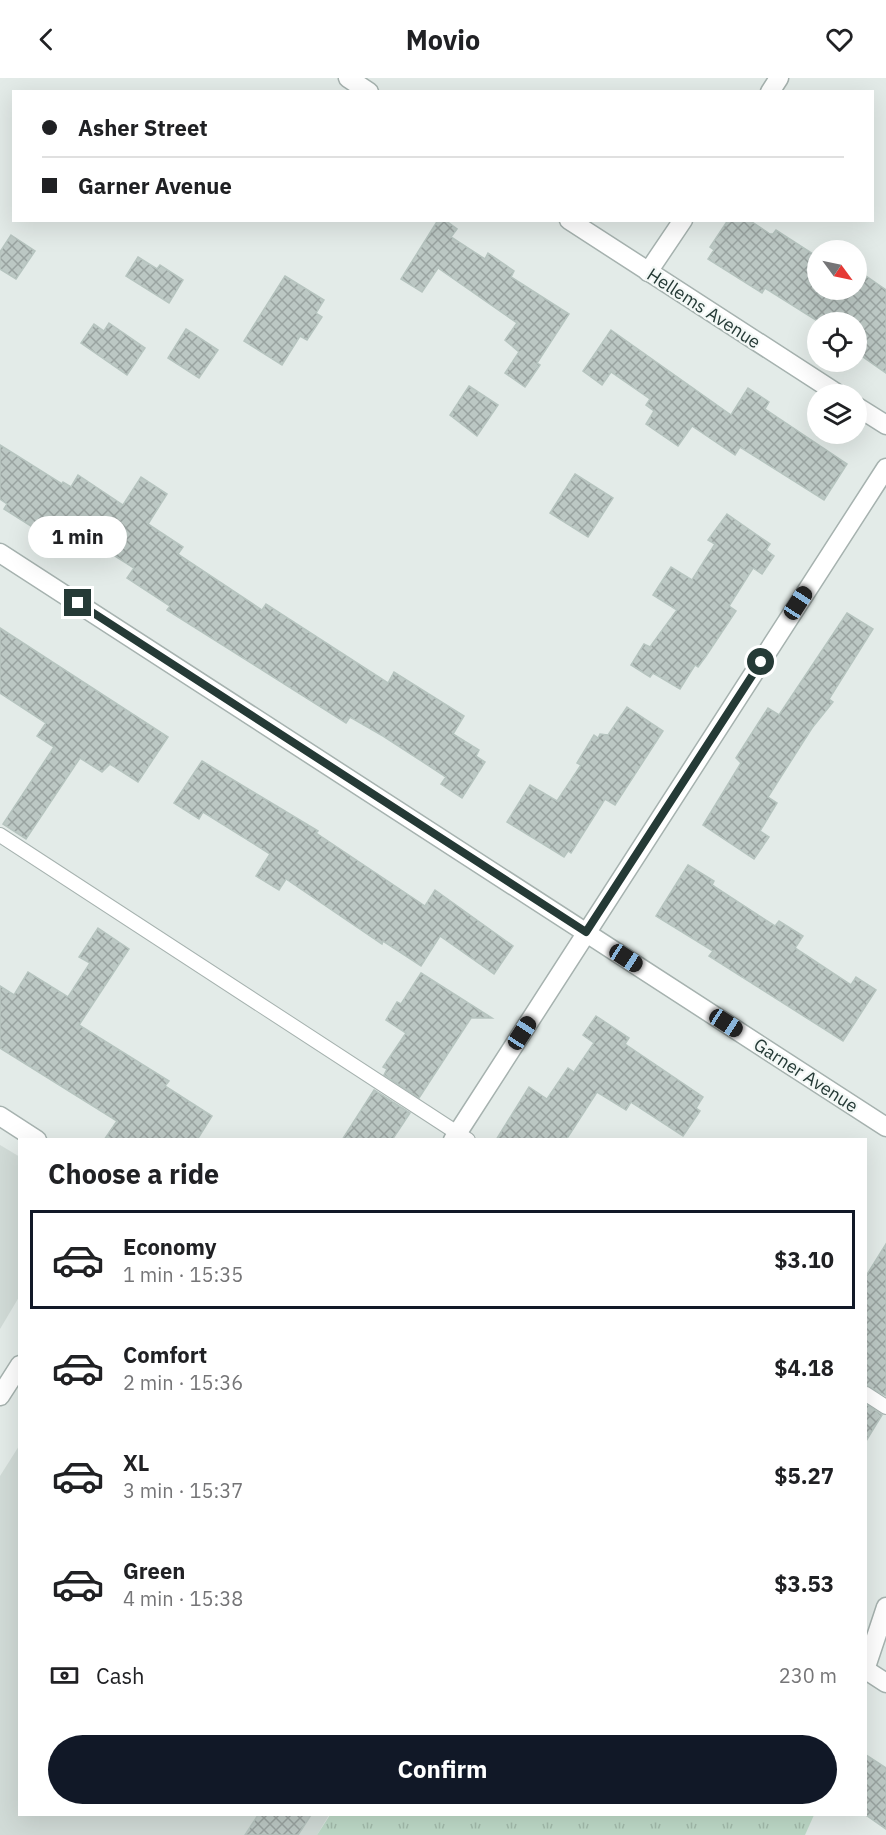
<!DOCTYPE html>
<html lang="en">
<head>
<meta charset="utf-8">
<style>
	body { margin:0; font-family:"IBM Plex Sans",sans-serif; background:#f6f6f6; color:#202124; height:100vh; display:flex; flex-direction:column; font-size:22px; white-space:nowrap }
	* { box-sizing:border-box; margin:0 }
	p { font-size:20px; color:#757577 }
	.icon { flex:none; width:33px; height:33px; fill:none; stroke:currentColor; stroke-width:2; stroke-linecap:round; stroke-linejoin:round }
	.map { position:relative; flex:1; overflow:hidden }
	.side { position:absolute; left:18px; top:1060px; width:849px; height:678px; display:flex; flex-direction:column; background:#fff; border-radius:0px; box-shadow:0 6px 24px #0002 }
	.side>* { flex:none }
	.hud { position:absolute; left:12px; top:12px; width:862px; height:132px; border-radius:0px; box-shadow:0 6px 24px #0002; display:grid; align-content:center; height:132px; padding:0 30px; background:#fff }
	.needle { width:39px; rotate:123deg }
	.controls { position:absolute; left:807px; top:162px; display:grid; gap:12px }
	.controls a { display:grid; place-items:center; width:60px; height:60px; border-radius:50%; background:#fff; box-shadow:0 6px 24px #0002; font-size:30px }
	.end { position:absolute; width:27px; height:27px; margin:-14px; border:8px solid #253a36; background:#fff; box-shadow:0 0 0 3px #fff }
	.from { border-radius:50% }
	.bubble { position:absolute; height:42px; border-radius:21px; background:#fff; box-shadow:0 6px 24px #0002; font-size:20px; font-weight:700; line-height:42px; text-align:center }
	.car { position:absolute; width:18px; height:36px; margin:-18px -9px; border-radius:8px; box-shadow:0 0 4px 2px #0007; background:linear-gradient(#222 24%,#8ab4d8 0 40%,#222 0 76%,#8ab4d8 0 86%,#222 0) }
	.hud b { display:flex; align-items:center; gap:21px; height:57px; font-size:22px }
	.hud b+b { border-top:2px solid #e0e0e0 }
	.hud i { width:15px; height:15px; background:#202124 }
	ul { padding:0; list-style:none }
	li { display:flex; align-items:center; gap:18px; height:99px; margin:0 12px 9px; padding:0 18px; border:3px solid transparent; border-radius:0px }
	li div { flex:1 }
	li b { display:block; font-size:22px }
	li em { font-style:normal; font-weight:700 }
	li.active { border-color:#111827 }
	li>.icon { width:54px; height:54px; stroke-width:1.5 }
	h2 { padding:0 30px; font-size:27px; line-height:72px }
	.pay { display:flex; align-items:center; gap:15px; height:66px; padding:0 30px; font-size:22px }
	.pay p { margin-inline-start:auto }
	.button { display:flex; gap:12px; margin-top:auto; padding:12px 30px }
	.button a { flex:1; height:69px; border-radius:36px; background:#111827; color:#fff; font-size:24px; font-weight:700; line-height:69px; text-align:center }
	header { display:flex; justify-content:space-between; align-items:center; height:78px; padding:0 30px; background:#fff; font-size:27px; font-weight:700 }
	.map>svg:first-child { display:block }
	.built { fill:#d1dbd7 }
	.park { fill:url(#park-tufts) }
	.building { fill:url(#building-cross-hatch); stroke:#b6c4bf; stroke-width:1.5 }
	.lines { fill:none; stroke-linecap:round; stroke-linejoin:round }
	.service-casing { stroke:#a6b2af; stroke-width:16 }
	.minor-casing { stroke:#a6b2af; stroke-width:21 }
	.tertiary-casing { stroke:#a6b2af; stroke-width:21 }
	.service { stroke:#fff; stroke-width:14 }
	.minor { stroke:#fff; stroke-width:18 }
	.tertiary { stroke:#fff; stroke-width:18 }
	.route { stroke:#253a36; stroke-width:8 }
	.labels { text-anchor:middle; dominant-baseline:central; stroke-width:4.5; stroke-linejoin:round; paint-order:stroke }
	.street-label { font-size:18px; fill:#253a36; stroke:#f3f8f6 }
</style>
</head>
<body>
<header><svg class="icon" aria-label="back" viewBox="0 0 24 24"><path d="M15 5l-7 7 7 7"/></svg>Movio<svg class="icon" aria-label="heart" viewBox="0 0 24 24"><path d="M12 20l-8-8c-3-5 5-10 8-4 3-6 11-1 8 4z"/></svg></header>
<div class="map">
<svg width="886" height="1757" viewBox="0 0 886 1757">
	<defs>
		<pattern id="park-tufts" width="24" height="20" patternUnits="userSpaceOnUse" patternTransform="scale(1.5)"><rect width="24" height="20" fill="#bedac8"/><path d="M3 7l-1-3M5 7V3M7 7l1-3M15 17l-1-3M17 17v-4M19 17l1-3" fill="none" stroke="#a3bcac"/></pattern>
		<pattern id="building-cross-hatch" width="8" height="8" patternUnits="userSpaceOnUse" patternTransform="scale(1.5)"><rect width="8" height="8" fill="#bcc8c4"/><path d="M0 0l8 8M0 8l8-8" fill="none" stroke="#99a3a0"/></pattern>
	</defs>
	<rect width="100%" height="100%" fill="#e3ebe8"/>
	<!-- built -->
	<g class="built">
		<path d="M0,1067l20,12 -1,140 -19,32z"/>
		<path d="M19,1368l1,369h309l-12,20h-317v-359z"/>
	</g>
	<!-- park -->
	<path class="park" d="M330,1737h484l-9,20h-488z"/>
	<!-- building -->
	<g class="building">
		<path d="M438,142h7l12,9 -6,8 34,22 3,-6 26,18 -3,6 58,37 -32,49 3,2 -15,22 -20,-14 14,-21 -14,-12 12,-17 -79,-55 -16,24 -21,-13z"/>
		<path d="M728,142h21l21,14h3l3,-4 40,26 2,-3v37h38v-16l8,5 2,-3 20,14v83l-30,-21v-30h-37l-54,-34 -3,5 -54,-34 6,-9 -4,-3z"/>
		<path d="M11,157l24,16 -19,28 -16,-10v-17z"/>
		<path d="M138,179l19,12 3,-4 23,15 -14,23 -43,-27z"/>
		<path d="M285,198l39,24 -8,13 6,4 -15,23 -7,-4 -18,29 -38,-24z"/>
		<path d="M109,245l36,25 -18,27 -46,-32 13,-19 10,7z"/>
		<path d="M186,251l32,21 -19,28 -31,-20z"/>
		<path d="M611,252l120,85 17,-27 21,14 -4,7 82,55 -23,36 -84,-53 -5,8 -43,-29 -14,20 -32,-22 8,-13 -8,-6 4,-6 -39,-27 -9,13 -19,-14z"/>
		<path d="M469,308l29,19 -21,31 -27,-21z"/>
		<path d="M0,367l62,39 1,-2 8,5 7,-12 45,30 18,-28 26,17 -19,30 35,23 -5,7 84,56 4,-6 122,79 6,-11 70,44 -11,18 26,16 -3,6 9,6 -23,36 -21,-14 5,-7 -63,-41 -33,-19 -4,6 -179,-113 3,-4 -43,-28 7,-10 -60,-38 -6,8 -9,-6 -6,8 -49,-31 3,-5 -7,-5z"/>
		<path d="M575,396l38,24 -25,39 -38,-24z"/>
		<path d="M727,436l43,30 -4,6 8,6 -12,18 -9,-6 -24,38 7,5 -30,45 -8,11 -3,-2 -15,24 -27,-16 -3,4 -19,-12 13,-21 6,3 27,-37 -24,-15 18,-28 21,13 23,-36 -7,-4z"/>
		<path d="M847,535l26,16 -44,70 4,3 -21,26 -44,69 9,6 -17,28 9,6 -15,22 -51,-34 38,-62 -5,-5 32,-50 11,7z"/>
		<path d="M0,550l168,109 -30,45 -28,-18 -8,8 -22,-14 -54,81 -23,-15 51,-77 -17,-11 9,-13 -46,-30z"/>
		<path d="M627,629l36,24 -48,74 -10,-6 -34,54 -3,-2 -4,6 -57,-35 23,-37 27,16 24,-36 -4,-2 17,-28 4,3 2,-4 8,1z"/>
		<path d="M202,683l116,70 -2,2 109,73 10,-16 78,56 -19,28 -54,-38 -19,30 -38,-25 -1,3 -96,-65 -7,11 -23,-14 14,-22 -67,-42 -4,7 -25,-16z"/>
		<path d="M688,787l26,16 -2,4 63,41 4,-5 24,15 -8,12 56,37 5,-8 20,13 -33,51 -134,-85 4,-5 -57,-35z"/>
		<path d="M98,850l31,21 -50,76 90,56 -4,5 47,30 -15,24h-93l13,-19 -117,-73v-62l14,9 14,-23 40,25 22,-34 -11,-6z"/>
		<path d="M421,895l71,45h-21l-52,80 -35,-23 3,-6 -4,-2 23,-34 -20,-13 11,-18 4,2z"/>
		<path d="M596,938l33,22 -4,6 78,53 -7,11 4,3 -17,25 -52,-34 -5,8 -29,-18 -31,48h-70l33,-53 18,12 21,-31 6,4 20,-29 -11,-8z"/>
		<path d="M374,1012l36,23 -18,27h-50z"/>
		<path d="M886,1166v152l-20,-11v-109z"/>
		<path d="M866,1326l16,11 -16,26z"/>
		<path d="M866,1677l20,13v61l-20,-14z"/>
		<path d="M258,1737h53l-13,20h-53z"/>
	</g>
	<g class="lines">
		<!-- service casing -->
		<g class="service-casing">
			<g id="service">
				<path d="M0,757l468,305"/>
				<path d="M866,1316l20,13"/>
			</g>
		</g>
		<!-- minor casing -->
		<g class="minor-casing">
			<g id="minor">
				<path d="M770,14l9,-14"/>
				<path d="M648,194l35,-52"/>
				<path d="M0,475l886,574"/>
				<path d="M453,1062l433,-672"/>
				<path d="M0,1318l20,-31"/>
				<path d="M866,1589l20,-60"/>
			</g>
		</g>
		<!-- tertiary casing -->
		<g class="tertiary-casing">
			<g id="tertiary">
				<path d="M348,0l21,14"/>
				<path d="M569,142l269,174"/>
				<path d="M856,328l30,19"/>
				<path d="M0,1038l37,24"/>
				<path d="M866,1592l20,13"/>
			</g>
		</g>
		<!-- service -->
		<use href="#service" class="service"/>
		<!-- minor -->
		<use href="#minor" class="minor"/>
		<!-- tertiary -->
		<use href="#tertiary" class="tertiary"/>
	</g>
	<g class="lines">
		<!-- route -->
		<path class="route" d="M78,525l508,329 175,-270"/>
	</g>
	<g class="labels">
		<!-- street labels -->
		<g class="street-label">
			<text transform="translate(704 230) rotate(33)">Hellems Avenue</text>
			<text transform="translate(806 997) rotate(33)">Garner Avenue</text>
		</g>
	</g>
</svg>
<div class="controls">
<a><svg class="needle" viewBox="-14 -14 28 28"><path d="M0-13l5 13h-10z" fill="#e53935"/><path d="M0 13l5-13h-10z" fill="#757577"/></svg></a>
<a><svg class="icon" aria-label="locate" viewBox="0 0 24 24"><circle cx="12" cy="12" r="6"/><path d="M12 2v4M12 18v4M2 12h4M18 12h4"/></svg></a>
<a><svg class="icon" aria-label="layers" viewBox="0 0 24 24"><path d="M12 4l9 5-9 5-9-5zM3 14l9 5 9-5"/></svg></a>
</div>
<i class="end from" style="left:761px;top:584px"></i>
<i class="end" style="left:78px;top:525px"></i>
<div class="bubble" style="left:28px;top:438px;width:99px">1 min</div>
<i class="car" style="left:798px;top:525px;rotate:33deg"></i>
<i class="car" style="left:626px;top:880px;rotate:123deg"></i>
<i class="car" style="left:726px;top:945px;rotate:123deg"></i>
<i class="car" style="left:522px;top:955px;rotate:33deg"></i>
<div class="hud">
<b><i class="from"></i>Asher Street</b>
<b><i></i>Garner Avenue</b>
</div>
<section class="side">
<h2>Choose a ride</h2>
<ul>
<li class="active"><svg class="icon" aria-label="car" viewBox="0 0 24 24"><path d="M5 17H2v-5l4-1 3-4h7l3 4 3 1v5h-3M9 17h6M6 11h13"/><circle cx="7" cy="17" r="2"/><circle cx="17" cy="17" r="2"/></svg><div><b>Economy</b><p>1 min · 15:35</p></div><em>$3.10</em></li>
<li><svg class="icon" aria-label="car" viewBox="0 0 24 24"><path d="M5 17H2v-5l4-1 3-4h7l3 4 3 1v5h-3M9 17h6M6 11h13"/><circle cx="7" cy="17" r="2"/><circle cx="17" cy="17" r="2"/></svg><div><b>Comfort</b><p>2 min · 15:36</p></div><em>$4.18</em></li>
<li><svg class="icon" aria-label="car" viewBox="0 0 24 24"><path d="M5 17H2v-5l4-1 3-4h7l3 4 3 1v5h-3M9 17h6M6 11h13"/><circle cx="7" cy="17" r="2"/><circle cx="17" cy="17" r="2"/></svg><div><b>XL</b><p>3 min · 15:37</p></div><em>$5.27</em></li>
<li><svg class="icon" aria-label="car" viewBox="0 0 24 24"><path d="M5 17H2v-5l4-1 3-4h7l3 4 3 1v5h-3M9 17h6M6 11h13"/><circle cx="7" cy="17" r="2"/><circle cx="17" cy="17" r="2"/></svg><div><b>Green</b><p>4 min · 15:38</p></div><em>$3.53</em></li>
</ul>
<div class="pay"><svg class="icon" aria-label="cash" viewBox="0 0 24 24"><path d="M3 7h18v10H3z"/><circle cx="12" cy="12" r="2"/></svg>Cash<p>230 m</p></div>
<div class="button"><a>Confirm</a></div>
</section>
</div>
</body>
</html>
